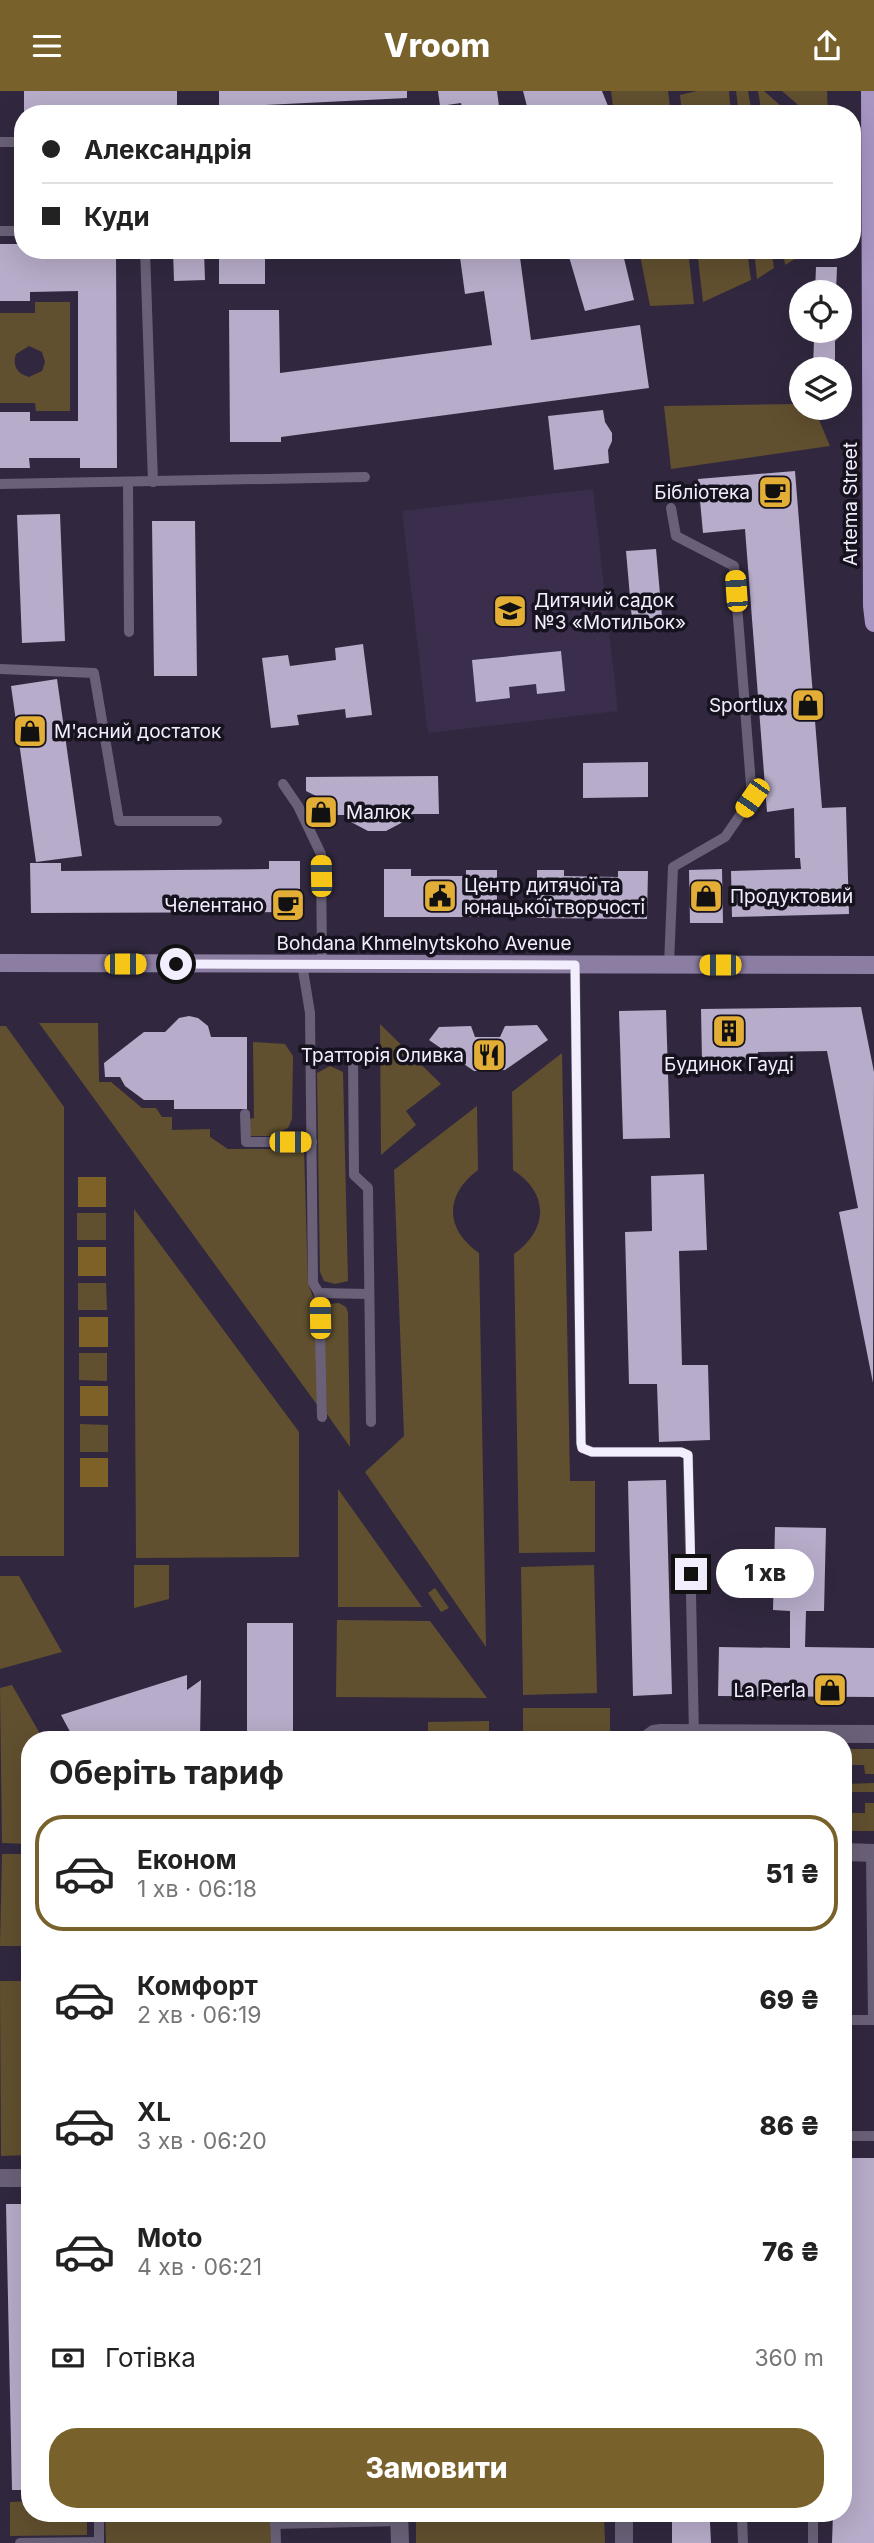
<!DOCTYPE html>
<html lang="uk">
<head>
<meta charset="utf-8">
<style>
	body { margin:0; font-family:Inter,sans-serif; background:#f6f6f6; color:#222; height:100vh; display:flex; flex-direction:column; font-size:26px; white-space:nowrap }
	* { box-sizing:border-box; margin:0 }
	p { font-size:23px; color:#767676 }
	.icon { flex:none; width:38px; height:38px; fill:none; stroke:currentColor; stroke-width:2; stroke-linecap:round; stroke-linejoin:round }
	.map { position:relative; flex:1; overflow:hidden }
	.panel { position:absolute; left:21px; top:1640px; width:831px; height:791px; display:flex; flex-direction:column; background:#fff; border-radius:28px; box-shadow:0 7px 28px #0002 }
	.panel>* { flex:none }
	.banner { position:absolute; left:14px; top:14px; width:847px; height:154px; border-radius:28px; box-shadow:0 7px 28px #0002; display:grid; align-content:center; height:154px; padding:0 28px; background:#fff }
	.tools { position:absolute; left:789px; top:189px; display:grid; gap:14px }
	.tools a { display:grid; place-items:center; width:63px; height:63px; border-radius:50%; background:#fff; box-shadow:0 7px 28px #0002; font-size:35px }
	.end { position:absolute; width:32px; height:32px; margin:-16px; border:9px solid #f3eefd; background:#111; box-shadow:0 0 0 4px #111 }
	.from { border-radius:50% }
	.bubble { position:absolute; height:49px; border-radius:24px; background:#fff; box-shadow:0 7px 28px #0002; font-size:23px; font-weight:800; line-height:49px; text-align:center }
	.car { position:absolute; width:21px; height:42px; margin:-21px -10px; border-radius:9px; box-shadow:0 0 5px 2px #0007; background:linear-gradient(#f5c518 24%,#345 0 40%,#f5c518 0 76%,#345 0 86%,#f5c518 0) }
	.banner b { display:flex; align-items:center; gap:24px; height:66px; font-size:26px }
	.banner b+b { border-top:2px solid #e0e0e0 }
	.banner i { width:18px; height:18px; background:#222 }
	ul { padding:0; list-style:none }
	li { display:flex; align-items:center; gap:21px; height:116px; margin:0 14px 10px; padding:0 14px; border:4px solid transparent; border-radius:28px }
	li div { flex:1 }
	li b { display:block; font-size:26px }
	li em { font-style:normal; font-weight:800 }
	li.active { border-color:#79612b }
	li>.icon { width:63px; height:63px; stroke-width:1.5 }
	h2 { padding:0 28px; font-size:32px; line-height:84px }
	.pay { display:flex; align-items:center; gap:18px; height:77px; padding:0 28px; font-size:26px }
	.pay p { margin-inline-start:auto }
	.primary-button { display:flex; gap:14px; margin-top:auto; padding:14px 28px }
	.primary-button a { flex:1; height:80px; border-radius:28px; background:#79612b; color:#fff; font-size:28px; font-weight:800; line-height:80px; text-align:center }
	header { display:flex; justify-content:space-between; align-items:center; height:91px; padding:0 28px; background:#79612b; color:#fff; font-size:32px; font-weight:800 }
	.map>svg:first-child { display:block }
	.built { fill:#3a2e4c }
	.green { fill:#61502f; fill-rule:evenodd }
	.water { fill:#7d6127 }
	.building { fill:#b7acc9 }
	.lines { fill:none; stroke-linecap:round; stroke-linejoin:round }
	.service { stroke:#6a6178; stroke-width:10 }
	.minor { stroke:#6a6178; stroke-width:18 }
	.secondary { stroke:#8c7ea3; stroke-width:18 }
	.primary { stroke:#a694c3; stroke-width:18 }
	.route { stroke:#f3eefd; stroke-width:9 }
	.labels { text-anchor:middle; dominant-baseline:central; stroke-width:7; stroke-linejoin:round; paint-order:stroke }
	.poi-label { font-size:19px; fill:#f3eefd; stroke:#17131e; text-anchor:end }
	.street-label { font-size:19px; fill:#f3eefd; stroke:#17131e }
</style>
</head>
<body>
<header><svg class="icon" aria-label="menu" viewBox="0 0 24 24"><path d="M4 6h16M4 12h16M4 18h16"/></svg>Vroom<svg class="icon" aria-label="share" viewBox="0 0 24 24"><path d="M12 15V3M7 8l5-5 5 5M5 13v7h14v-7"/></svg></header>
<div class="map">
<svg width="874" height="2452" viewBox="0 0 874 2452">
	<rect width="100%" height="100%" fill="#31283f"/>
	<!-- built -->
	<path class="built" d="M593,398l25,222 -190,22 -26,-222z"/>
	<!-- green -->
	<g class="green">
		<path d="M611,0h57l3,23h-57z"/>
		<path d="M697,0h32l2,23h-49l-2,-19z"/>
		<path d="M736,0h12l4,23h-13z"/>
		<path d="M758,0h6l26,23h-28z"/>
		<path d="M782,0h45l1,23h-19z"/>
		<path d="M639,159h49l6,54 -44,2z"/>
		<path d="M697,159h50l4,30 -48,22z"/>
		<path d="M754,159h17l3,18 -17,11z"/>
		<path d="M783,159h27l-25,15z"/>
		<path d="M35,211h35v109h-34l-1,-8h-35v-90h35zM29,255l13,6 3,10 -3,9 -13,6c-12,-3 -17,-12 -13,-23z"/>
		<path d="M801,313l1,4h12l16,38 -159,23 -7,-63z"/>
		<path d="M39,932h59l1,59h12l31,26h14l6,9h10v13l38,-1v8l18,12h76l4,135 6,15 4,107z"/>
		<path d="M380,933l61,60 -35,27 10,14 -35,30z"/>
		<path d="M0,935h6l58,81v449h-64z"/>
		<path d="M253,951l32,2 8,12 -1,63 -4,9 -17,8h-21v-17l4,-1z"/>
		<path d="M562,962l8,428h25v71l-76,1 -5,-299c35,-25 35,-61 -1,-84l-1,-78z"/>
		<path d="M330,975l13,6 5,209 -13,3 -11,-3 -4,-9 -3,-199z"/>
		<path d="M477,1015l1,64c-34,25 -33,60 1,83l7,394 -121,-175 39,-36 -10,-266z"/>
		<path d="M134,1118l165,223v125l-163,1z"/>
		<rect x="77" y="1122" width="29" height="27"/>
		<path d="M78,1192h28l1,27h-29z"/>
		<path d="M339,1212l7,4 2,6 2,134 -23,-33 -4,-105 6,-5z"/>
		<path d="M79,1262h28v28l-28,-1z"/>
		<path d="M80,1333l28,1v27h-28z"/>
		<path d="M338,1398l84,118h-84z"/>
		<path d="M134,1474h35v34l-35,9z"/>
		<path d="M594,1474l3,128 -74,2 -2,-128z"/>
		<path d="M0,1485h19l43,76 -62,17z"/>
		<path d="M435,1497l14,20 -8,4 -13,-19z"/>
		<path d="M337,1529l93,1 57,77 -151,-1z"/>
		<path d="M12,1594l31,54h-13v105l-28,-1 -2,-155z"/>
		<rect x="523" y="1617" width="87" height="31"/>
		<path d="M489,1630v18h-61v-17z"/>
		<path d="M844,1658h30v25h-9l-1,-9h-20z"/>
		<path d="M874,1692v9h-30v-8z"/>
		<path d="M865,1712h9v28h-30v-21v3h21z"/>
		<path d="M2,1763h28v92h-30z"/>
		<path d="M0,1890h30v174l-29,1z"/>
		<path d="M30,2410v12h57v22l-77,1v-34z"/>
		<path d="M105,2422h167v30h-166z"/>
		<path d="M416,2422h188l1,30h-189z"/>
	</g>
	<!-- water -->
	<g class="water">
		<rect x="78" y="1086" width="28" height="30"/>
		<rect x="78" y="1156" width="28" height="29"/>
		<rect x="79" y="1226" width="29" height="30"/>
		<rect x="80" y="1295" width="28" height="30"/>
		<rect x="80" y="1367" width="28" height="29"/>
	</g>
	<!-- building -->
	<g class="building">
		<rect x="24" y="0" width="153" height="23"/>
		<path d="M219,0h188v7l-142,7v9h-46z"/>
		<path d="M438,0h59l3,23h-37l-2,-11 -21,3z"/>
		<path d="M523,0h79l8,20 -12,3h-69z"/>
		<path d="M0,153h23v6h5v3l88,-3 1,218h-37v-10h-51l1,10h-30v-56h30v9h48v-130l-48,1v9h-30z"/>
		<path d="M173,159h31l1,30 -31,1z"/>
		<rect x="219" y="159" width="46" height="34"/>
		<path d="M459,159h60l12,90 109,-15 9,63 -368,49v5h-51l-1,-132h50l1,63 212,-28 -8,-54 -19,3z"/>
		<path d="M567,159h55l12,50 -49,11z"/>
		<path d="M816,176h21l-1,25h-21z"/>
		<path d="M840,221l3,13 -1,9 -7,7v28h-22l1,-30 -5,-8h31z"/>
		<path d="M603,319l2,12 7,11v8l-4,9 1,13 -55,7 -6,-54z"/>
		<path d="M795,380l27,337 24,-1 3,107 -117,3 -1,-46 70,-2 -1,-11h-5l-1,-50 -27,4 -22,-283 -42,4 -5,-54z"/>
		<path d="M60,423l5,127 -43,2 -5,-128z"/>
		<path d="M152,430h43l2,155h-43z"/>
		<path d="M656,458l6,68 -30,3 -6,-69z"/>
		<path d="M363,553l9,71 -26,3 -1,-9 -48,6 2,10 -28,3 -9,-70 26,-3 2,11 46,-6 -1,-12z"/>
		<path d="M561,560l4,40 -28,3 -1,-10 -27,3 1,11 -34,4 -4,-42z"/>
		<path d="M57,588l25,177 -46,6 -25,-176z"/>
		<path d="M648,671v35l-65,1v-35z"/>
		<path d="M438,685l1,38h-26l-8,7 -19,10h-18l-17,-9 -6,-7h-27v-18l-12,-6v-14z"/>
		<path d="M269,770h31v51l-269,1 -1,-50h31v8l208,-2z"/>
		<path d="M384,778h27v7h55v-6h31v47h-113z"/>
		<path d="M722,778l1,54h-33l-1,-53z"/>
		<path d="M537,779h27v6l54,1v-6h30l-1,48 -110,-1z"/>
		<path d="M861,916l13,65 -1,311 -34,-171 19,-4 -31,-157 -69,1v8l-56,1 -1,-52z"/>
		<path d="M666,919l4,128 -47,1 -4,-128z"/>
		<path d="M189,925l9,2 10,8 3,11h36v72h-73v-9h-30l-19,-14 -5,-9h-15l-1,-14 40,-31h21l14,-14z"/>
		<path d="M537,934l11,15 -43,30 -31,1 -45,-31 10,-13 32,-1 4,11h25l5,-11z"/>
		<path d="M704,1083l3,76 -28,1 3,114h26l2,75 -51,2 -2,-58h-28l-4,-152 27,-1 -1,-55z"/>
		<path d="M666,1389l6,214 -39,2 -5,-215z"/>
		<path d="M775,1436l51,1 -2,83h-18l-1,36 69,1v49l-156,-1 1,-49 71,1v-37l-17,-1z"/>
		<rect x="247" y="1532" width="46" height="116"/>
		<path d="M187,1584v15l14,-10 -1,59h-126l-13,-24z"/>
		<path d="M844,2067h30v385h-42l1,-30h11z"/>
		<path d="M6,2113h24v286h-18z"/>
		<path d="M672,2422h47v9h-9l1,21h-39z"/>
	</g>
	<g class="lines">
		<!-- service -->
		<g class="service">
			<path d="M0,51h23"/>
			<path d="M0,140h23"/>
			<path d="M145,159l8,232"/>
			<path d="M128,392l1,149"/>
			<path d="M0,393l365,-7"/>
			<path d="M0,578l94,4 25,148h98"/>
			<path d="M283,693l15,22 23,48 1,111"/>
			<path d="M302,873l8,49 3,270 6,10 3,124"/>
			<path d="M575,874l6,478 1,5 10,4h89l7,3 6,279"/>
			<path d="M669,874l4,-98 52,-30 27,-39 -18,-232 -58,-30 -5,-28"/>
			<path d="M311,964l42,1 1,119 14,13 3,234"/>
			<path d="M245,1023l1,28h66"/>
			<path d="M319,1202l50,1"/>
			<path d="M844,1929h29l-2,-167"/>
			<path d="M844,2045h30"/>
			<path d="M99,2422v30"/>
			<path d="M275,2422l1,30"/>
			<path d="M813,2422v30"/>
			<path d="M275,2433l124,-3"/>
			<path d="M20,2452l79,-1"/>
			<path d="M743,2452l-1,-27 11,-3"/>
		</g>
		<!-- minor -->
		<g class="minor">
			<path d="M647,1648l7,-5 7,-1 213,1"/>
			<path d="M844,1761l30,1"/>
			<path d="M0,2087h30"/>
			<path d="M399,2422l1,30"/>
			<path d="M624,2422v30"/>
		</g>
		<!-- secondary -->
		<path class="secondary" d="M0,872l874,2"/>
		<!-- primary -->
		<path class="primary" d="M870,0l2,515 2,17"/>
	</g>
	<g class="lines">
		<!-- route -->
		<path class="route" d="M176,873l399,1 6,478 1,5 10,4h89l7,3 3,119"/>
	</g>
	<!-- icons -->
	<defs>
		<g id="cafe-square" transform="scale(1.75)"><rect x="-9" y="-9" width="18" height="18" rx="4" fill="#e3ae35" stroke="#17131e"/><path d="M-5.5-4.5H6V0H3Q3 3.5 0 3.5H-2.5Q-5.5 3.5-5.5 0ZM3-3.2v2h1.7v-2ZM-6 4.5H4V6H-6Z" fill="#111"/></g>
		<g id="school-square" transform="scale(1.75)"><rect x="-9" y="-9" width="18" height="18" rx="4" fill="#e3ae35" stroke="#17131e"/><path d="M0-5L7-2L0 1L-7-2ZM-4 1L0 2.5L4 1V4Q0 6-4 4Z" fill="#111"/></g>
		<g id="shop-square" transform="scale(1.75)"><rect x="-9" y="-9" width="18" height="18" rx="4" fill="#e3ae35" stroke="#17131e"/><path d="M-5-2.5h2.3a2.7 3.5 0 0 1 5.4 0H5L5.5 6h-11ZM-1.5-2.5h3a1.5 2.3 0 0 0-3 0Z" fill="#111"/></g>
		<g id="civic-square" transform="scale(1.75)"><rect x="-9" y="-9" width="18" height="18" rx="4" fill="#e3ae35" stroke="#17131e"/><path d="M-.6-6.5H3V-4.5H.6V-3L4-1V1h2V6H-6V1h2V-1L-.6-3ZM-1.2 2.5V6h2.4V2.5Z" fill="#111"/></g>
		<g id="building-square" transform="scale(1.75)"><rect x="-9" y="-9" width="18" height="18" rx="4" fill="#e3ae35" stroke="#17131e"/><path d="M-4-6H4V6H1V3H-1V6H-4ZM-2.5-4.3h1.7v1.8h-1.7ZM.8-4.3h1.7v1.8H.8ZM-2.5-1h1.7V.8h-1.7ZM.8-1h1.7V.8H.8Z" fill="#111"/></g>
		<g id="restaurant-square" transform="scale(1.75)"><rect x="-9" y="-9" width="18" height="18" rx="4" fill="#e3ae35" stroke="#17131e"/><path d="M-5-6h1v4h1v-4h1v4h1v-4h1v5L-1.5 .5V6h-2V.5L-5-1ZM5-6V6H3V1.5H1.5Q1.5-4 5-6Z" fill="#111"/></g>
	</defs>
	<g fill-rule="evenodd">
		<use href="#cafe-square" x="775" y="401"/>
		<use href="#school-square" x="510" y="520"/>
		<use href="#shop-square" x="808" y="614"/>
		<use href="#shop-square" x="30" y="640"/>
		<use href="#shop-square" x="321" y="721"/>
		<use href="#civic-square" x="440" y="805"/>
		<use href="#shop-square" x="706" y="805"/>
		<use href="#cafe-square" x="288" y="814"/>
		<use href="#building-square" x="729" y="940"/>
		<use href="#restaurant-square" x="489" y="964"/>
		<use href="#shop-square" x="830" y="1599"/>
	</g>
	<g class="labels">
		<!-- poi labels -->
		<g class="poi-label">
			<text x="750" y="401">Бібліотека</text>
			<text x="534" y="509" text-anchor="start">Дитячий садок<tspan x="534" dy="22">№3 «Мотильок»</tspan></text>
			<text x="784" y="614">Sportlux</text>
			<text x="54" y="640" text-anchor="start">М'ясний достаток</text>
			<text x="346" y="721" text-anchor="start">Малюк</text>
			<text x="464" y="794" text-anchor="start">Центр дитячої та<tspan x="464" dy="22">юнацької творчості</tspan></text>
			<text x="730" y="805" text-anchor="start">Продуктовий</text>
			<text x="264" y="814">Челентано</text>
			<text x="464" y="964">Тратторія Оливка</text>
			<text x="729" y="973" text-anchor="middle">Будинок Гауді</text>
			<text x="806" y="1599">La Perla</text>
		</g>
		<!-- street labels -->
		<g class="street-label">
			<text transform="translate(850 413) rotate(-90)">Artema Street</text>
			<text x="424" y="852">Bohdana Khmelnytskoho Avenue</text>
		</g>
	</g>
</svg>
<div class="tools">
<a><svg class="icon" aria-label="locate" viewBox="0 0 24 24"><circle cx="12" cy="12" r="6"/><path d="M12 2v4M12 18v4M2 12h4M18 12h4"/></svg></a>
<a><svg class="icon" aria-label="layers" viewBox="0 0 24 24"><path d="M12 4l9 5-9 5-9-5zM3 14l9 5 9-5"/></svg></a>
</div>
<i class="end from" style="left:176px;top:873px"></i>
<i class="end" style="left:691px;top:1483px"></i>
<div class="bubble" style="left:716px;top:1458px;width:98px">1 хв</div>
<i class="car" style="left:736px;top:500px;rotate:356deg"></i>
<i class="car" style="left:752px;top:707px;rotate:215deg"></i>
<i class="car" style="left:321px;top:785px;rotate:359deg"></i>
<i class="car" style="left:125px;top:873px;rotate:90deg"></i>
<i class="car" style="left:720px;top:874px;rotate:270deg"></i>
<i class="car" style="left:290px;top:1051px;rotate:90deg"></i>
<i class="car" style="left:320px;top:1227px;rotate:359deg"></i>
<div class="banner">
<b><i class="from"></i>Александрія</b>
<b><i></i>Куди</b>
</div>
<section class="panel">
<h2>Оберіть тариф</h2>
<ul>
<li class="active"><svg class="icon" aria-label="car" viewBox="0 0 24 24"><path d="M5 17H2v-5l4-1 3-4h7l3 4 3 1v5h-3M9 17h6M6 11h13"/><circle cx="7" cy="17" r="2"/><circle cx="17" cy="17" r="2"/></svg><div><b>Економ</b><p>1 хв · 06:18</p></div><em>51 ₴</em></li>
<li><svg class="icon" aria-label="car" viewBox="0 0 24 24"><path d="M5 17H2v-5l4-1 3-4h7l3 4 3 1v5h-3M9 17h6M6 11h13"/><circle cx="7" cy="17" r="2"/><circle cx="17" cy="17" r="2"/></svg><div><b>Комфорт</b><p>2 хв · 06:19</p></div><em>69 ₴</em></li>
<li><svg class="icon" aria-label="car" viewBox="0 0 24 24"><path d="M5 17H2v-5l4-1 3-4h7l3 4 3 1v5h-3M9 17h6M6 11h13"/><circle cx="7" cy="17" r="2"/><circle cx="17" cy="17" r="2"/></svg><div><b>XL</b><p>3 хв · 06:20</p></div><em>86 ₴</em></li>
<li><svg class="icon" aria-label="car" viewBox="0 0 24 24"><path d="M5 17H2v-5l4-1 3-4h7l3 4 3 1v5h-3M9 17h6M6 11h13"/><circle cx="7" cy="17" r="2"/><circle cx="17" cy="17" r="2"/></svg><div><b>Moto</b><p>4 хв · 06:21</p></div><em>76 ₴</em></li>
</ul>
<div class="pay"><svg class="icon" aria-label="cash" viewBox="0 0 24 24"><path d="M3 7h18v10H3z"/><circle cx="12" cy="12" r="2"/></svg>Готівка<p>360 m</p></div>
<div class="primary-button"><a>Замовити</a></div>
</section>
</div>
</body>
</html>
